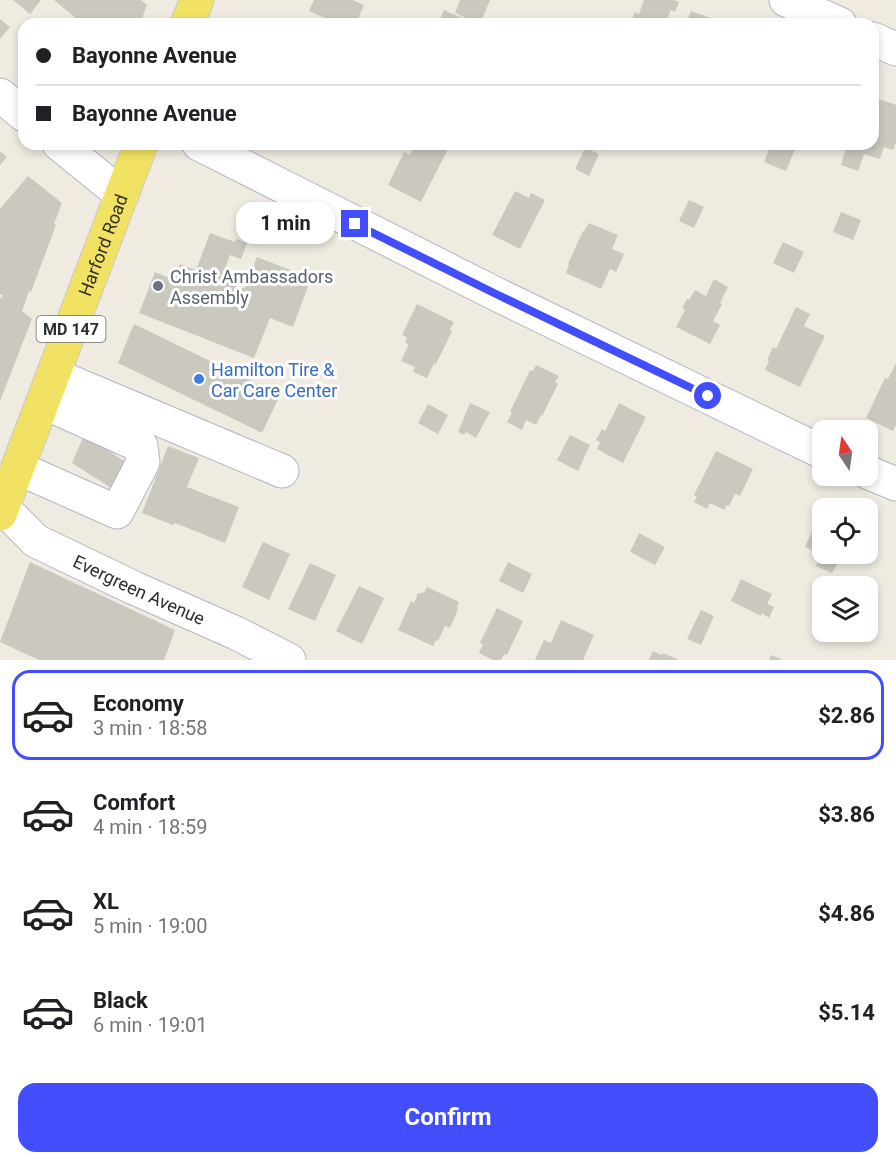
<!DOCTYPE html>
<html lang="en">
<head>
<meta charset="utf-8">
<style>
	body { margin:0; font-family:Roboto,sans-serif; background:#f2f2f2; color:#202124; height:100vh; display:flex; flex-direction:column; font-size:22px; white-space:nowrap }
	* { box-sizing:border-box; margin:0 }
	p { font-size:20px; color:#757577 }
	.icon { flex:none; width:33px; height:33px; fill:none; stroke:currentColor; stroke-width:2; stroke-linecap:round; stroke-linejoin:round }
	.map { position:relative; height:660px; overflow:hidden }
	.details { display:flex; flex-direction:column; background:#fff; flex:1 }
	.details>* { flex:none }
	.top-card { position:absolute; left:18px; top:18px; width:861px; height:132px; border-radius:18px; box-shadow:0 3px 9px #0003; display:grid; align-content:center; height:132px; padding:0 18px; background:#fff }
	.needle { width:39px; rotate:347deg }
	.fabs { position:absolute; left:812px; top:420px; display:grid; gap:12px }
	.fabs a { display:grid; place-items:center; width:66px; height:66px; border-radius:12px; background:#fff; box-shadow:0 3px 9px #0003; font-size:30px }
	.end { position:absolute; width:27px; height:27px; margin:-14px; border:8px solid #424efb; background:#fff; box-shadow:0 0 0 3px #fff }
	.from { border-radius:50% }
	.bubble { position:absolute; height:42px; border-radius:18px; background:#fff; box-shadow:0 3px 9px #0003; font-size:20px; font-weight:700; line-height:42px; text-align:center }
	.top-card b { display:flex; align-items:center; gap:21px; height:57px; font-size:22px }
	.top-card b+b { border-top:2px solid #e0e0e0 }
	.top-card i { width:15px; height:15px; background:#202124 }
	ul { padding:10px 0 0; list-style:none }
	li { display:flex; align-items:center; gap:18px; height:90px; margin:0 12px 9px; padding:0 6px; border:3px solid transparent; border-radius:18px }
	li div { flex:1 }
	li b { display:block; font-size:22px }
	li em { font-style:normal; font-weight:700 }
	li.current { border-color:#424efb }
	li>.icon { width:54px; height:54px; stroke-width:1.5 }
	.action { display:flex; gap:12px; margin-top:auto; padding:12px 18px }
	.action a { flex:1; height:69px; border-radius:18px; background:#424efb; color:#fff; font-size:24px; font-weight:700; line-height:69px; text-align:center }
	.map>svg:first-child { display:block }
	.building { fill:#cbc9bf }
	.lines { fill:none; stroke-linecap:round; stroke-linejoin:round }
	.minor-casing { stroke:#b4b5c1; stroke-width:35 }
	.major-casing { stroke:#c9c9c9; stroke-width:35 }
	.minor { stroke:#fff; stroke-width:33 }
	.major { stroke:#f2e263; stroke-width:33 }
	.route { stroke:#424efb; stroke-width:8 }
	.worship-dot { fill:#6b7280; stroke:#fff; stroke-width:2 }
	.shop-dot { fill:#3f7fe0; stroke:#fff; stroke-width:2 }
	.labels { text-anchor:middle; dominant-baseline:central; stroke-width:6; stroke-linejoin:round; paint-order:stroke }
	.shield { fill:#fff; stroke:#6d6d6d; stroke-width:1.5 }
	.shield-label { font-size:16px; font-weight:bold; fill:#2e2e2e }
	.street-label { font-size:18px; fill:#2e2e2e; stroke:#fff }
	.worship-label { font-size:18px; fill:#5b616d; stroke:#fff; text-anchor:start }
	.shop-label { font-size:18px; fill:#366cbe; stroke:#fff; text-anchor:start }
</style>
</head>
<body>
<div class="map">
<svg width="896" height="660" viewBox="0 0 896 660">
	<rect width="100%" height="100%" fill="#efebe1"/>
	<!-- building -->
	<g class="building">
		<path d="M13,0h28l-11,14z"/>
		<path d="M54,0h87l6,5 -7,19h-57z"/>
		<path d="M314,0h38l12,5 -7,17 4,2h-22l-30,-13z"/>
		<path d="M460,0h30l-10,24 -25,-11z"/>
		<path d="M644,0h29l6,2 -4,10 -4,-2 -6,14h-35l5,-12 4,2z"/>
		<path d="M444,10l32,14h-38z"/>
		<path d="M691,11l25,9 -1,4h-29z"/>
		<path d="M0,19l10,8 -10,12z"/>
		<path d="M873,97l23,8v37l-3,8 -9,-3 -4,12 -16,-5 -6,17 -17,-6 6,-21h26z"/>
		<path d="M415,144h19l13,7 -26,51 -33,-17 16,-33 6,3z"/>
		<path d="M771,144h26l-11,27 -22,-9z"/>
		<path d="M585,148l14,6 -10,22 -14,-7z"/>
		<path d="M0,151l7,6 -7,8z"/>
		<path d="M28,176l34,27 -8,21 2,1 -25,67 -2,-1 -7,20 10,8 -32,82v-102l3,-3 -3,-2v-85z"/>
		<path d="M515,191l14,7 2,-5 14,7 -25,49 -28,-14z"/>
		<path d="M689,200l15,7 -10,21 -15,-7z"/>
		<path d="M841,212l20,8 -8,20 -20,-8z"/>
		<path d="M589,223l29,12 -6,14 12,5 -8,18 -6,-3 -9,20 -35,-16 3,-8 -1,-1 15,-33h1z"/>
		<path d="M210,233l25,9 1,-3 11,4 -6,16 -11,-4 -7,19 16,6 -4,11 11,-4 11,-30 54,21 -18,49 -23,-9 -16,40 -115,-45 16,-41 19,8 6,-16 16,6z"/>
		<path d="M783,242l21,10 -10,21 -21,-10z"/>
		<path d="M714,279l14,8 -8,16 2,1 -9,17 7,4 -10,19 -34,-17 9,-17 -3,-2 5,-9 2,1 6,-10 11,6z"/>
		<path d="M417,304l37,18 -4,8 2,1 -16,33 -2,-1 -7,15 -14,-6 2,-5 -14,-6 8,-17 -4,-1 2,-6 -5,-2z"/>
		<path d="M796,307l14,7 -6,12 21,10 -25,51 -35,-17 4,-9 -2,-1 6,-13 3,2z"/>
		<path d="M134,324l146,71 -18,38 -144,-70z"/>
		<path d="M896,363v62l-3,6 -27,-13 19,-40 3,1z"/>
		<path d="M536,365l23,11 -4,6 3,2 -16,32 -1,-1 -5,10 -10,-5 -4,10 -15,-8 5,-9 -2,-1 20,-42 3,1z"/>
		<path d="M470,403l20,9 -14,26 -10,-6 -2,3 -6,-3z"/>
		<path d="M619,403l27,14 -23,46 -26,-14 3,-7 -4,-2 6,-11 3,2z"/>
		<path d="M428,404l20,11 -10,19 -20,-11z"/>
		<path d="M84,435l46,30 -11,28 -47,-30z"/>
		<path d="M570,435l20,10 -12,26 -21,-11z"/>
		<path d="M168,446l31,12 -12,29 52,20 -14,36 -50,-20 -2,2 -31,-12z"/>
		<path d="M716,451l37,18 -13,27 -5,-2 -6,12 -2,-1 -3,5 -14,-7 -3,6 -13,-7 3,-5 -3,-2z"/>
		<path d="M822,503l12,5h-12v46h21l-11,19 -16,-7 3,-7 -2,-2 2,-4 -14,-6 10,-22 -2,-1z"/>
		<path d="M639,533l26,14 -10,18 -25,-13z"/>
		<path d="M263,542l27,12 -21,46 -27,-13z"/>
		<path d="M30,562l145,68 -11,30h-125l-39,-18z"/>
		<path d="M508,562l24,12 -9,19 -24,-12z"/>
		<path d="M310,563l26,12 -21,46 -27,-12z"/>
		<path d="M741,579l31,15 -5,10 7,3 -5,11 -7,-5 -1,3 -30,-15z"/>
		<path d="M359,586l25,12 -22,46 -26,-13z"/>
		<path d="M427,587l32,15 -2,6 1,1 -8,19 -5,-2 -7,15 -2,-1 -3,6 -35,-16 13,-29 3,2 4,-10 3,1 1,-2 2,1z"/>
		<path d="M497,608l26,13 -16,34 -3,-1 -3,6h-8l-14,-7 4,-9 -3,-1z"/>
		<path d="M701,610l13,6 -13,29 -14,-6z"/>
		<path d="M561,620l33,15 -11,25h-48l9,-20 7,3z"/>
		<path d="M653,651l9,4 1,-2 16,7h-30z"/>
		<path d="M771,655l12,5h-14z"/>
	</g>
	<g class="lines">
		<!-- minor casing -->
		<g class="minor-casing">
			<g id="minor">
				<path d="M786,0l54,24"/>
				<path d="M873,39l23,10"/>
				<path d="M0,95l24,20"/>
				<path d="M59,144l63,51"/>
				<path d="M199,144l297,150 326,158"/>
				<path d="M54,375l228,96"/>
				<path d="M18,468l99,44 26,-50 -2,-16 -98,-44"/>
				<path d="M867,472l29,12"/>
				<path id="s1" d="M0,505l36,36 98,47 102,45 53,27"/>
			</g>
		</g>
		<!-- major casing -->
		<g class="major-casing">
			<g id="major">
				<path d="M187,24l10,-24"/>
				<path id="s2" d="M0,514l141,-370"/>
			</g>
		</g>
		<!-- minor -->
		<use href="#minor" class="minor"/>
		<!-- major -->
		<use href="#major" class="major"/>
	</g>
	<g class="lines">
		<!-- route -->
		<path class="route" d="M355,224l141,70 212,102"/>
	</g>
	<!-- markers -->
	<circle class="worship-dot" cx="158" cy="286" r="6"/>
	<circle class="shop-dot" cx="199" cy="379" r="6"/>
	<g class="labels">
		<!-- shield labels -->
		<rect class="shield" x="36.5" y="316" width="69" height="26" rx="4.5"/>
		<g class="shield-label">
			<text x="71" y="329">MD 147</text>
		</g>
		<!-- street labels -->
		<g class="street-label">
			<text stroke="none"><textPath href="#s2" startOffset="288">Harford Road</textPath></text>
			<text stroke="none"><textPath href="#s1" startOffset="165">Evergreen Avenue</textPath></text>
		</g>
		<!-- worship labels -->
		<g class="worship-label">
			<text x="170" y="276">Christ Ambassadors<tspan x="170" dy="21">Assembly</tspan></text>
		</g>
		<!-- shop labels -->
		<g class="shop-label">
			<text x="211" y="369">Hamilton Tire &amp;<tspan x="211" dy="21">Car Care Center</tspan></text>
		</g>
	</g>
</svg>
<div class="fabs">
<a><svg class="needle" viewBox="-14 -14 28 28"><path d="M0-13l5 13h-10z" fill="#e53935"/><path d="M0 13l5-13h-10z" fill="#757577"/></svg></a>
<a><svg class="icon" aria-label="locate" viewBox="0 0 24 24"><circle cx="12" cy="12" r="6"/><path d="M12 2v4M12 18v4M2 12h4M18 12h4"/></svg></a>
<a><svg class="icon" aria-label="layers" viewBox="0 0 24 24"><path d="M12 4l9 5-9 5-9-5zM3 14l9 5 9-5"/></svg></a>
</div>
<i class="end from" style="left:708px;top:396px"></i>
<i class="end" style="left:355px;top:224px"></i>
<div class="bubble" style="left:236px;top:202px;width:99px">1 min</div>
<div class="top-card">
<b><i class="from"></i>Bayonne Avenue</b>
<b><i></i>Bayonne Avenue</b>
</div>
</div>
<section class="details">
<ul>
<li class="current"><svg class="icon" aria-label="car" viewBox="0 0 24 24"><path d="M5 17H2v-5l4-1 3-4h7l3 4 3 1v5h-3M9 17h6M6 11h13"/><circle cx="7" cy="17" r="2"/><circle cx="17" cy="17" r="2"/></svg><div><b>Economy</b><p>3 min · 18:58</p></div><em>$2.86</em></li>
<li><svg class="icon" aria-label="car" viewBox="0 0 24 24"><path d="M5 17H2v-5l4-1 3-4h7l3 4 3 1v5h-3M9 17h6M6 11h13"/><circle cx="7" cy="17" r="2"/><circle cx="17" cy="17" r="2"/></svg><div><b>Comfort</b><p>4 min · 18:59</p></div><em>$3.86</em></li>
<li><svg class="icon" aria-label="car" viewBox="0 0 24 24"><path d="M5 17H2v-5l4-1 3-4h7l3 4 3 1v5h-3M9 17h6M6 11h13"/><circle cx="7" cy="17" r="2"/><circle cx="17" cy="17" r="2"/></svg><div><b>XL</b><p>5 min · 19:00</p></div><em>$4.86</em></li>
<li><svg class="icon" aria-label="car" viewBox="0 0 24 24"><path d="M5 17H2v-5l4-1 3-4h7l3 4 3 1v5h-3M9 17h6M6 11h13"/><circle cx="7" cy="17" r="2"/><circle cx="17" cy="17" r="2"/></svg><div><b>Black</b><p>6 min · 19:01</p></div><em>$5.14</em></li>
</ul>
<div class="action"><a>Confirm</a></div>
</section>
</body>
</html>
